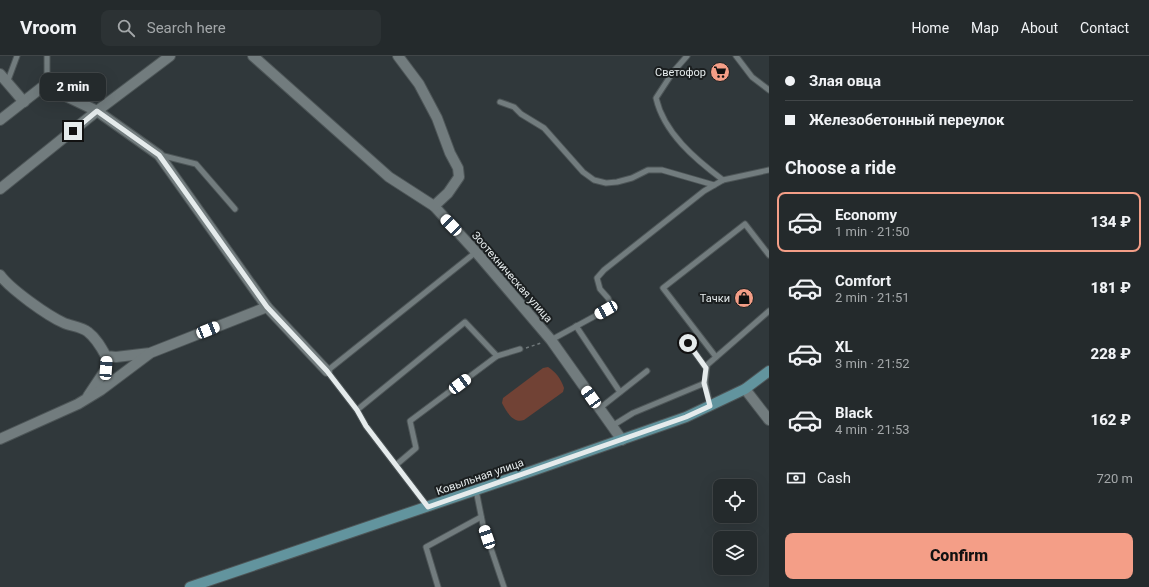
<!DOCTYPE html>
<html lang="en">
<head>
<meta charset="utf-8">
<style>
	body { margin:0; font-family:Roboto,sans-serif; background:#2c3234; color:#f1f3f6; height:100vh; display:flex; flex-direction:column; font-size:15px; white-space:nowrap }
	* { box-sizing:border-box; margin:0 }
	p { font-size:13px; color:#a3a7a9 }
	.icon { flex:none; width:22px; height:22px; fill:none; stroke:currentColor; stroke-width:2; stroke-linecap:round; stroke-linejoin:round }
	.map { position:relative; flex:1; overflow:hidden }
	.details { display:flex; flex-direction:column; background:#242a2c; width:380px }
	.details>* { flex:none }
	.banner { display:grid; align-content:center; height:88px; padding:0 16px; background:#242a2c }
	.fabs { position:absolute; left:713px; top:423px; display:grid; gap:8px }
	.fabs a { display:grid; place-items:center; width:44px; height:44px; border-radius:8px; background:#242a2c; box-shadow:0 4px 16px #0002,0 0 0 1px #414648; font-size:20px }
	.end { position:absolute; width:18px; height:18px; margin:-9px; border:5px solid #e5ebec; background:#111; box-shadow:0 0 0 2px #111 }
	.from { border-radius:50% }
	.bubble { position:absolute; height:28px; border-radius:8px; background:#242a2c; box-shadow:0 4px 16px #0002,0 0 0 1px #414648; font-size:13px; font-weight:800; line-height:28px; text-align:center }
	.car { position:absolute; width:12px; height:24px; margin:-12px -6px; border-radius:5px; box-shadow:0 0 3px 1px #0007; background:linear-gradient(#fff 24%,#345 0 40%,#fff 0 76%,#345 0 86%,#fff 0) }
	.banner b { display:flex; align-items:center; gap:14px; height:38px; font-size:15px }
	.banner b+b { border-top:1px solid #414648 }
	.banner i { width:10px; height:10px; background:#f1f3f6 }
	ul { padding:0; list-style:none }
	li { display:flex; align-items:center; gap:12px; height:60px; margin:0 8px 6px; padding:0 8px; border:2px solid transparent; border-radius:8px }
	li div { flex:1 }
	li b { display:block; font-size:15px }
	li em { font-style:normal; font-weight:800 }
	li.on { border-color:#f49e87 }
	li>.icon { width:36px; height:36px; stroke-width:1.5 }
	h2 { padding:0 16px; font-size:18px; line-height:48px }
	.pay { display:flex; align-items:center; gap:10px; height:44px; padding:0 16px; font-size:15px }
	.pay p { margin-inline-start:auto }
	.button { display:flex; gap:8px; margin-top:auto; padding:8px 16px }
	.button a { flex:1; height:46px; border-radius:8px; background:#f49e87; color:#111; font-size:16px; font-weight:800; line-height:46px; text-align:center }
	header { display:flex; align-items:center; gap:24px; box-sizing:border-box; height:56px; padding:0 20px; background:#242a2c; border-bottom:1px solid #414648 }
	header strong { font-size:19px }
	nav { display:flex; gap:22px; margin-inline-start:auto; font-size:14px }
	.search { width:280px; height:36px; background:#2c3234; display:flex; align-items:center; gap:10px; box-sizing:border-box; padding:0 14px; border-radius:8px; color:#a3a7a9; font-size:15px }
	main { display:flex; flex:1; min-height:0 }
	.map>svg:first-child { display:block }
	.green { fill:#714235 }
	.lines { fill:none; stroke-linecap:round; stroke-linejoin:round }
	.lane-casing { stroke:#4d5557; stroke-width:7 }
	.street-casing { stroke:#4d5557; stroke-width:12 }
	.secondary-casing { stroke:#4d5557; stroke-width:12 }
	.path { stroke:#70787a; stroke-width:1.5; stroke-dasharray:3 3; stroke-linecap:butt }
	.lane { stroke:#727c7e; stroke-width:5 }
	.street { stroke:#727c7e; stroke-width:10 }
	.secondary { stroke:#62949e; stroke-width:10 }
	.route { stroke:#e5ebec; stroke-width:5 }
	.labels { text-anchor:middle; dominant-baseline:central; stroke-width:4; stroke-linejoin:round; paint-order:stroke }
	.poi-label { font-size:11px; fill:#e5ebec; stroke:#1b1f20; text-anchor:end }
	.street-label { font-size:11px; fill:#e5ebec; stroke:#1b1f20 }
</style>
</head>
<body>
<header>
<strong>Vroom</strong>
<div class="search"><svg class="icon" aria-label="search" viewBox="0 0 24 24"><circle cx="10" cy="10" r="6"/><path d="M15 15l6 6"/></svg>Search here</div>
<nav><a>Home</a><a>Map</a><a>About</a><a>Contact</a></nav>
</header>
<main>
<div class="map">
<svg width="769" height="531" viewBox="0 0 769 531">
	<rect width="100%" height="100%" fill="#30383b"/>
	<!-- green -->
	<path class="green" d="M548,311c8,5 13,12 16,21l-1,4 -39,28c-11,4 -18,-9 -22,-17l1,-5 40,-30z"/>
	<g class="lines">
		<!-- lane casing -->
		<g class="lane-casing">
			<g id="lane">
				<path d="M47,0v31"/>
				<path d="M687,0l-14,16 -17,26c8,35 39,61 67,82"/>
				<path d="M736,0l16,21 17,13"/>
				<path d="M7,27l10,-27"/>
				<path d="M500,46l14,5 7,7 23,14 39,44 11,8 12,3 11,-1 15,-4 16,-8h14l52,15"/>
				<path d="M160,99l36,9 39,45"/>
				<path d="M576,270l44,66"/>
				<path d="M551,284l55,-30 5,-6 -3,-6 -8,-9 -3,-11 7,-8 100,-79 19,-11 46,-10"/>
				<path d="M688,287l18,25"/>
				<path d="M716,301l-53,-69 82,-64 24,31"/>
				<path d="M710,349l-5,-22 2,-18 62,-54"/>
				<path d="M600,352l47,-37"/>
				<path d="M357,354l108,-88 32,34 23,-7"/>
				<path d="M612,370l21,-13 72,-30"/>
				<path d="M396,409l20,-17 -6,-27 87,-65"/>
				<path d="M476,434l7,35 21,62"/>
				<path d="M428,451l-62,-81 -9,-16 -30,-39 149,-119"/>
				<path d="M438,531l-12,-40 55,-30"/>
			</g>
		</g>
		<!-- street casing -->
		<g class="street-casing">
			<g id="street">
				<path d="M253,0l136,121 45,29 42,46 75,88 71,100"/>
				<path d="M398,0l21,28 18,34 13,35 8,15 1,9 -11,16 -14,13"/>
				<path d="M0,18l24,28"/>
				<path d="M0,64l41,-32 6,-1 50,24 62,44 108,152 60,64"/>
				<path d="M0,133l97,-78 73,-55"/>
				<path d="M0,219c10,14 48,41 64,48 7,3 18,4 24,9 8,6 13,15 18,24l10,1 34,-4 117,-46"/>
				<path d="M745,333l24,31"/>
				<path d="M88,340l18,-27v-13"/>
				<path d="M0,383l78,-35 23,-14 48,-36"/>
			</g>
		</g>
		<!-- secondary casing -->
		<g class="secondary-casing">
			<path id="secondary" d="M190,531l342,-116 154,-54 59,-28 24,-18"/>
		</g>
		<!-- path -->
		<path class="path" d="M526,292l15,-5"/>
		<!-- lane -->
		<use href="#lane" class="lane"/>
		<!-- street -->
		<use href="#street" class="street"/>
		<!-- secondary -->
		<use href="#secondary" class="secondary"/>
	</g>
	<g class="lines">
		<!-- route -->
		<path class="route" d="M73,75l24,-20 62,44 108,152 60,64 30,39 9,16 62,81 258,-90 24,-11 -6,-23 2,-15 -18,-25"/>
	</g>
	<!-- icons -->
	<defs>
		<g id="supermarket-disc" transform="scale(1)"><circle r="9.5" fill="#f49e87" stroke="#1b1f20"/><path d="M-6-5.5h2.5l.6 2H6L4.5 2H-2.5L-4.4-4H-6ZM-1.5 3.2a1.3 1.3 0 1 0 .1 0ZM3 3.2a1.3 1.3 0 1 0 .1 0Z" fill="#111"/></g>
		<g id="shop-disc" transform="scale(1)"><circle r="9.5" fill="#f49e87" stroke="#1b1f20"/><path d="M-5-2.5h2.3a2.7 3.5 0 0 1 5.4 0H5L5.5 6h-11ZM-1.5-2.5h3a1.5 2.3 0 0 0-3 0Z" fill="#111"/></g>
	</defs>
	<g fill-rule="evenodd">
		<use href="#supermarket-disc" x="720" y="16"/>
		<use href="#shop-disc" x="744" y="242"/>
	</g>
	<g class="labels">
		<!-- poi labels -->
		<g class="poi-label">
			<text x="706" y="16">Светофор</text>
			<text x="730" y="242">Тачки</text>
		</g>
		<!-- street labels -->
		<g class="street-label">
			<text transform="translate(512 221) rotate(49)">Зоотехническая улица</text>
			<text transform="translate(480 421) rotate(-19)">Ковыльная улица</text>
		</g>
	</g>
</svg>
<div class="fabs">
<a><svg class="icon" aria-label="locate" viewBox="0 0 24 24"><circle cx="12" cy="12" r="6"/><path d="M12 2v4M12 18v4M2 12h4M18 12h4"/></svg></a>
<a><svg class="icon" aria-label="layers" viewBox="0 0 24 24"><path d="M12 4l9 5-9 5-9-5zM3 14l9 5 9-5"/></svg></a>
</div>
<i class="end from" style="left:688px;top:287px"></i>
<i class="end" style="left:73px;top:75px"></i>
<div class="bubble" style="left:40px;top:17px;width:66px">2 min</div>
<i class="car" style="left:451px;top:169px;rotate:316deg"></i>
<i class="car" style="left:606px;top:254px;rotate:241deg"></i>
<i class="car" style="left:208px;top:274px;rotate:68deg"></i>
<i class="car" style="left:106px;top:312px;rotate:4deg"></i>
<i class="car" style="left:460px;top:328px;rotate:53deg"></i>
<i class="car" style="left:591px;top:341px;rotate:324deg"></i>
<i class="car" style="left:487px;top:481px;rotate:341deg"></i>
</div>
<section class="details">
<div class="banner">
<b><i class="from"></i>Злая овца</b>
<b><i></i>Железобетонный переулок</b>
</div>
<h2>Choose a ride</h2>
<ul>
<li class="on"><svg class="icon" aria-label="car" viewBox="0 0 24 24"><path d="M5 17H2v-5l4-1 3-4h7l3 4 3 1v5h-3M9 17h6M6 11h13"/><circle cx="7" cy="17" r="2"/><circle cx="17" cy="17" r="2"/></svg><div><b>Economy</b><p>1 min · 21:50</p></div><em>134 ₽</em></li>
<li><svg class="icon" aria-label="car" viewBox="0 0 24 24"><path d="M5 17H2v-5l4-1 3-4h7l3 4 3 1v5h-3M9 17h6M6 11h13"/><circle cx="7" cy="17" r="2"/><circle cx="17" cy="17" r="2"/></svg><div><b>Comfort</b><p>2 min · 21:51</p></div><em>181 ₽</em></li>
<li><svg class="icon" aria-label="car" viewBox="0 0 24 24"><path d="M5 17H2v-5l4-1 3-4h7l3 4 3 1v5h-3M9 17h6M6 11h13"/><circle cx="7" cy="17" r="2"/><circle cx="17" cy="17" r="2"/></svg><div><b>XL</b><p>3 min · 21:52</p></div><em>228 ₽</em></li>
<li><svg class="icon" aria-label="car" viewBox="0 0 24 24"><path d="M5 17H2v-5l4-1 3-4h7l3 4 3 1v5h-3M9 17h6M6 11h13"/><circle cx="7" cy="17" r="2"/><circle cx="17" cy="17" r="2"/></svg><div><b>Black</b><p>4 min · 21:53</p></div><em>162 ₽</em></li>
</ul>
<div class="pay"><svg class="icon" aria-label="cash" viewBox="0 0 24 24"><path d="M3 7h18v10H3z"/><circle cx="12" cy="12" r="2"/></svg>Cash<p>720 m</p></div>
<div class="button"><a>Confirm</a></div>
</section>
</main>
</body>
</html>
